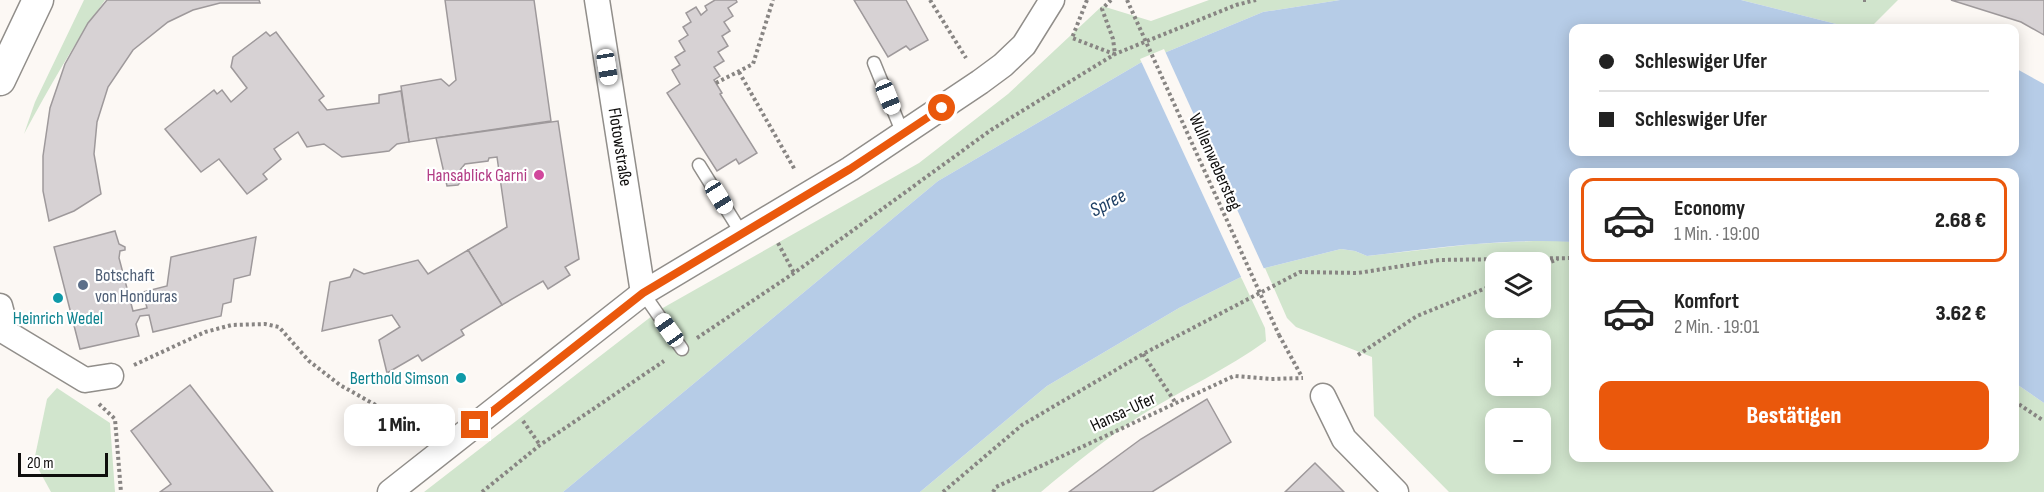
<!DOCTYPE html>
<html lang="de">
<head>
<meta charset="utf-8">
<style>
	body { margin:0; font-family:"Sofia Sans Condensed",sans-serif; background:#f6f6f6; color:#222; height:100vh; display:flex; flex-direction:column; font-size:22px; white-space:nowrap }
	* { box-sizing:border-box; margin:0 }
	p { font-size:20px; color:#767676 }
	.icon { flex:none; width:33px; height:33px; fill:none; stroke:currentColor; stroke-width:2; stroke-linecap:round; stroke-linejoin:round }
	.map { position:relative; flex:1; overflow:hidden }
	.side { position:absolute; left:1569px; top:168px; width:450px; height:294px; display:flex; flex-direction:column; background:#fff; border-radius:12px; box-shadow:0 3px 15px #0003 }
	.side>* { flex:none }
	.hud { position:absolute; left:1569px; top:24px; width:450px; height:132px; border-radius:12px; box-shadow:0 3px 15px #0003; display:grid; align-content:center; height:132px; padding:0 30px; background:#fff }
	.tools { position:absolute; left:1485px; top:252px; display:grid; gap:12px }
	.tools a { display:grid; place-items:center; width:66px; height:66px; border-radius:12px; background:#fff; box-shadow:0 3px 15px #0003; font-size:30px }
	.scale { position:absolute; left:18px; bottom:15px; width:90px; box-sizing:border-box; padding-left:6px; border:3px solid #0f0e0d; border-top:0; font-size:16px; line-height:21px; white-space:nowrap; color:#0f0e0d; -webkit-text-stroke:4px #fff; paint-order:stroke }
	.end { position:absolute; width:27px; height:27px; margin:-14px; border:8px solid #ea580c; background:#fff; box-shadow:0 0 0 3px #fff }
	.from { border-radius:50% }
	.bubble { position:absolute; height:42px; border-radius:12px; background:#fff; box-shadow:0 3px 15px #0003; font-size:20px; font-weight:800; line-height:42px; text-align:center }
	.car { position:absolute; width:18px; height:36px; margin:-18px -9px; border-radius:8px; box-shadow:0 0 4px 2px #0007; background:linear-gradient(#fff 24%,#345 0 40%,#fff 0 76%,#345 0 86%,#fff 0) }
	.hud b { display:flex; align-items:center; gap:21px; height:57px; font-size:22px }
	.hud b+b { border-top:2px solid #e0e0e0 }
	.hud i { width:15px; height:15px; background:#222 }
	ul { padding:10px 0 0; list-style:none }
	li { display:flex; align-items:center; gap:18px; height:84px; margin:0 12px 9px; padding:0 18px; border:3px solid transparent; border-radius:12px }
	li div { flex:1 }
	li b { display:block; font-size:22px }
	li em { font-style:normal; font-weight:800 }
	li.current { border-color:#ea580c }
	li>.icon { width:54px; height:54px; stroke-width:1.5 }
	.cta { display:flex; gap:12px; margin-top:auto; padding:12px 30px }
	.cta a { flex:1; height:69px; border-radius:12px; background:#ea580c; color:#fff; font-size:24px; font-weight:800; line-height:69px; text-align:center }
	.map>svg:first-child { display:block }
	.green { fill:#d1e5cd; fill-rule:evenodd }
	.water { fill:#b6cce7 }
	.pier { fill:#fcf8f4 }
	.building { fill:#d7d2d4; stroke:#9e999b; stroke-width:1.5 }
	.lines { fill:none; stroke-linecap:round; stroke-linejoin:round }
	.service-casing { stroke:#918e8a; stroke-width:15 }
	.minor-casing { stroke:#918e8a; stroke-width:27 }
	.tertiary-casing { stroke:#918e8a; stroke-width:33 }
	.path { stroke:#888583; stroke-width:4; stroke-dasharray:3 3; stroke-linecap:butt }
	.service { stroke:#fff; stroke-width:12 }
	.minor { stroke:#fff; stroke-width:24 }
	.tertiary { stroke:#fff; stroke-width:30 }
	.path-bridge { stroke:#888583; stroke-width:4; stroke-dasharray:3 3; stroke-linecap:butt }
	.route { stroke:#ea580c; stroke-width:8 }
	.hotel-dot { fill:#d1479c; stroke:#fff; stroke-width:2 }
	.service-dot { fill:#5c6f8a; stroke:#fff; stroke-width:2 }
	.culture-dot { fill:#0f9aa8; stroke:#fff; stroke-width:2 }
	.labels { text-anchor:middle; dominant-baseline:central; stroke-width:4.5; stroke-linejoin:round; paint-order:stroke }
	.street-label { font-size:18px; fill:#0f0e0d; stroke:#fff }
	.hotel-label { font-size:18px; fill:#b23c85; stroke:#fff; text-anchor:end }
	.service-label { font-size:18px; fill:#4e5e75; stroke:#fff; text-anchor:start }
	.culture-label { font-size:18px; fill:#0d838f; stroke:#fff }
	.water-label { font-size:20px; font-style:italic; fill:#1e3f64; stroke:#fff }
</style>
</head>
<body>
<div class="map">
<svg width="2044" height="492" viewBox="0 0 2044 492">
	<rect width="100%" height="100%" fill="#fcf8f4"/>
	<!-- green -->
	<g class="green">
		<path d="M84,0h21c-31,43 -56,88 -81,134l11,-32z"/>
		<path d="M1209,0h131l-77,12 -123,51 -202,118 -375,311h-139l237,-183 258,-146 89,-69 94,-88 49,15z"/>
		<path d="M1741,0h157l-28,28h-18z"/>
		<path d="M1552,240l21,2 1,216h440l1,-75 29,20v89h-595l-75,-76 -2,-59 -76,-30 -9,-9 -22,-50 76,-19 14,2 12,5 107,-12zM1496,262h44v46h-44zM1496,340h44v46h-44zM1496,418h44v46h-44z"/>
		<path d="M1241,277l24,51 1,13c-39,28 -82,48 -123,73 -35,23 -70,51 -102,78h-121l127,-106 132,-78z"/>
		<path d="M57,388l53,35 5,69h-64l-17,-31 13,-62z"/>
	</g>
	<!-- water -->
	<path class="water" d="M1340,0h401l111,28h-278v124h440l1,-84 29,16v319l-29,-20 -1,-211h-440l-1,70c-69,-4 -138,6 -206,14l-12,-5 -14,-2 -76,19 -24,9 -62,31 -132,78 -127,106h-357l375,-311 202,-118 123,-51z"/>
	<!-- pier -->
	<path class="pier" d="M1164,49l101,222 -23,8 -102,-220z"/>
	<!-- building -->
	<g class="building">
		<path d="M107,0h152l1,3h-40l-27,7 -25,12 -35,28 -25,37 -11,35 -3,32 7,40 -27,17 -25,10 -6,-30v-35l7,-48 15,-44 23,-41z"/>
		<path d="M445,0h89l17,121 -142,21 -8,-56 40,-7 8,7 7,-6z"/>
		<path d="M715,0h21l1,2 -9,6 5,8 -9,6 6,9 -8,5 6,10 -10,6 6,9 -10,6 6,9 -6,4 8,13 -2,1 37,59 -18,11 -3,-5 -19,12 -50,-78 13,-9 -8,-14 8,-5 -5,-8 10,-6 -6,-10 9,-6 -5,-8 8,-5 -5,-9 10,-6 5,8 6,-5 -2,-4z"/>
		<path d="M854,0h52l22,40 -18,10 -4,-4 -18,11z"/>
		<path d="M1951,0h93v35l-23,-13z"/>
		<path d="M266,32l4,4 6,-4 48,64 -5,4 8,10 52,-7v-8l22,-4 8,51 -12,2 -8,7 -47,6 -18,-13 -17,3 -9,-15 -24,17 7,10 -18,15 4,5 -20,15 -28,-35 -18,13 -36,-43 49,-39 3,4 5,-4 9,12 16,-14 -16,-21 2,-10z"/>
		<path d="M558,121l21,138 -14,8 5,8 -22,14 -5,-8 -41,24 -34,-55 39,-23 -10,-70 -8,1 -1,3 -23,3 -5,6 2,10 -4,5 -11,1 -11,-48z"/>
		<path d="M115,231l4,13 6,3v3l-5,1 -1,7 14,53 14,-3 -4,-16 24,-6 4,-29 85,-20 -6,38 -16,4 -3,23 -8,2 -2,12 -68,16 -4,-17 -9,1 -4,8 3,12 -59,13 -26,-102z"/>
		<path d="M468,250l34,55 -41,25 3,5 -42,26 -4,-6 -31,18 -8,-33 21,-13 -8,-12 -70,16 8,-49 20,-5 4,-8 10,5 54,-14 10,14z"/>
		<path d="M190,385l83,107h-113l11,-8 -40,-53z"/>
		<path d="M1207,399l24,43 -79,50h-83l72,-53z"/>
		<path d="M1315,463l29,29h-59z"/>
	</g>
	<g class="lines">
		<!-- service casing -->
		<g class="service-casing">
			<g id="service">
				<path d="M874,63l29,71"/>
				<path d="M699,165l43,69"/>
				<path d="M643,293l39,56"/>
			</g>
		</g>
		<!-- minor casing -->
		<g class="minor-casing">
			<g id="minor">
				<path d="M597,0l46,293"/>
				<path d="M0,306l7,27 78,47 26,-4"/>
				<path d="M1323,396l21,43 52,53"/>
				<path d="M390,492l253,-199 207,-124 130,-87 23,-17 21,-20 28,-45"/>
			</g>
		</g>
		<!-- tertiary casing -->
		<g class="tertiary-casing">
			<path id="tertiary" d="M0,80l38,-80"/>
		</g>
		<!-- path -->
		<g class="path">
			<path d="M930,0l36,58"/>
			<path d="M1087,0l-15,38 42,16"/>
			<path d="M1111,0l-9,9 11,30 2,15"/>
			<path d="M1863,0h4"/>
			<path d="M739,72l56,98"/>
			<path d="M716,83l37,-19 20,-64"/>
			<path d="M778,243l16,30"/>
			<path d="M1540,266l18,-7"/>
			<path d="M1279,335l23,42"/>
			<path d="M697,338l97,-65 197,-143 124,-76 121,-49 20,-5"/>
			<path d="M1143,354l32,48"/>
			<path d="M1358,355l59,-39 79,-32"/>
			<path d="M134,365l71,-33 27,-7 33,-1 14,3 30,34 31,24 48,27 42,16"/>
			<path d="M2014,401l30,20"/>
			<path d="M99,404l16,15 6,73"/>
			<path d="M523,421l17,24"/>
			<path d="M482,492l58,-47 124,-84"/>
			<path d="M943,492l79,-67 121,-71 157,-82 58,1 81,-13 135,-2"/>
			<path d="M993,492l3,-5 238,-111 37,3 32,-1"/>
		</g>
		<!-- service -->
		<use href="#service" class="service"/>
		<!-- minor -->
		<use href="#minor" class="minor"/>
		<!-- tertiary -->
		<use href="#tertiary" class="tertiary"/>
		<!-- path-bridge -->
		<path class="path-bridge" d="M1127,0l152,335"/>
	</g>
	<g class="lines">
		<!-- route -->
		<path class="route" d="M475,425l168,-132 207,-124 92,-61"/>
	</g>
	<!-- markers -->
	<circle class="hotel-dot" cx="539" cy="175" r="6"/>
	<circle class="service-dot" cx="83" cy="285" r="6"/>
	<g class="culture-dot">
		<circle cx="58" cy="298" r="6"/>
		<circle cx="461" cy="378" r="6"/>
	</g>
	<g class="labels">
		<!-- street labels -->
		<g class="street-label">
			<text transform="translate(620 147) rotate(81)">Flotowstraße</text>
			<text transform="translate(1215 162) rotate(66)">Wullenwebersteg</text>
			<text transform="translate(1123 412) rotate(-25)">Hansa-Ufer</text>
		</g>
		<!-- hotel labels -->
		<g class="hotel-label">
			<text x="527" y="175">Hansablick Garni</text>
		</g>
		<!-- service labels -->
		<g class="service-label">
			<text x="95" y="275">Botschaft<tspan x="95" dy="21">von Honduras</tspan></text>
		</g>
		<!-- culture labels -->
		<g class="culture-label">
			<text x="58" y="318">Heinrich Wedel</text>
			<text x="449" y="378" text-anchor="end">Berthold Simson</text>
		</g>
		<!-- water labels -->
		<g class="water-label">
			<text transform="translate(1108 203) rotate(-28)">Spree</text>
		</g>
	</g>
</svg>
<div class="tools">
<a><svg class="icon" aria-label="layers" viewBox="0 0 24 24"><path d="M12 4l9 5-9 5-9-5zM3 14l9 5 9-5"/></svg></a>
<a>+</a>
<a>−</a>
</div>
<div class="scale">20 m</div>
<i class="end from" style="left:942px;top:108px"></i>
<i class="end" style="left:475px;top:425px"></i>
<div class="bubble" style="left:344px;top:404px;width:111px">1 Min.</div>
<i class="car" style="left:607px;top:67px;rotate:171deg"></i>
<i class="car" style="left:888px;top:97px;rotate:158deg"></i>
<i class="car" style="left:719px;top:197px;rotate:148deg"></i>
<i class="car" style="left:669px;top:330px;rotate:325deg"></i>
<div class="hud">
<b><i class="from"></i>Schleswiger Ufer</b>
<b><i></i>Schleswiger Ufer</b>
</div>
<section class="side">
<ul>
<li class="current"><svg class="icon" aria-label="car" viewBox="0 0 24 24"><path d="M5 17H2v-5l4-1 3-4h7l3 4 3 1v5h-3M9 17h6M6 11h13"/><circle cx="7" cy="17" r="2"/><circle cx="17" cy="17" r="2"/></svg><div><b>Economy</b><p>1 Min. · 19:00</p></div><em>2.68 €</em></li>
<li><svg class="icon" aria-label="car" viewBox="0 0 24 24"><path d="M5 17H2v-5l4-1 3-4h7l3 4 3 1v5h-3M9 17h6M6 11h13"/><circle cx="7" cy="17" r="2"/><circle cx="17" cy="17" r="2"/></svg><div><b>Komfort</b><p>2 Min. · 19:01</p></div><em>3.62 €</em></li>
</ul>
<div class="cta"><a>Bestätigen</a></div>
</section>
</div>
</body>
</html>
